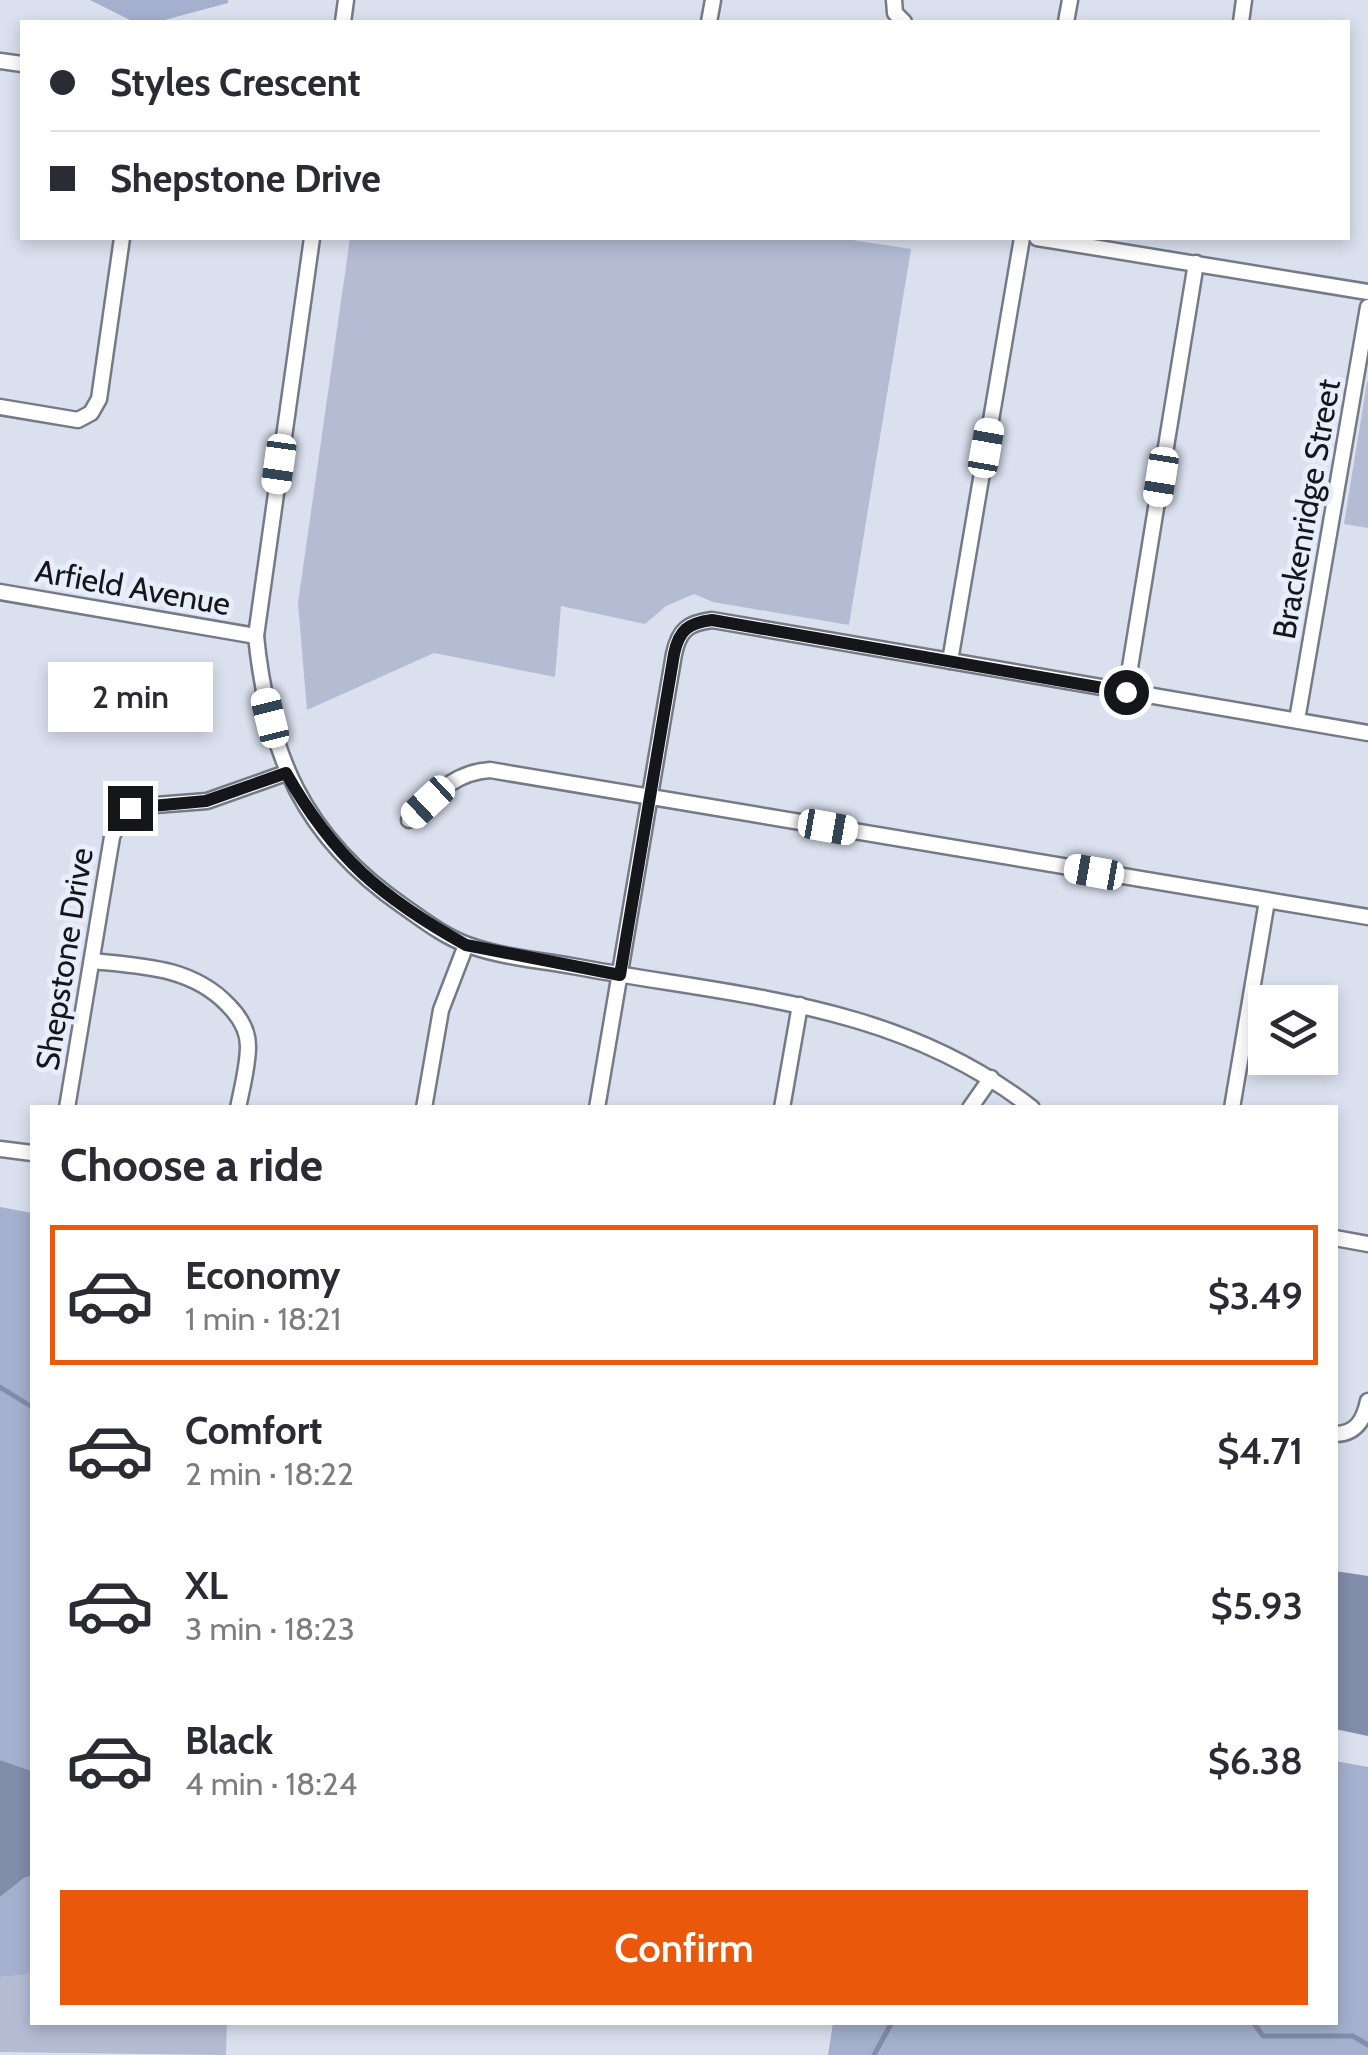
<!DOCTYPE html>
<html lang="en">
<head>
<meta charset="utf-8">
<style>
	body { margin:0; font-family:Cabin,sans-serif; background:#f2f2f3; color:#2b2b33; height:100vh; display:flex; flex-direction:column; font-size:38px; white-space:nowrap }
	* { box-sizing:border-box; margin:0 }
	p { font-size:32px; color:#7c7c81 }
	.icon { flex:none; width:55px; height:55px; fill:none; stroke:currentColor; stroke-width:2; stroke-linecap:round; stroke-linejoin:round }
	.map { position:relative; flex:1; overflow:hidden }
	.drawer { position:absolute; left:30px; top:1105px; width:1308px; height:920px; display:flex; flex-direction:column; background:#fff; border-radius:0px; box-shadow:0 5px 15px #0003 }
	.drawer>* { flex:none }
	.top-card { position:absolute; left:20px; top:20px; width:1330px; height:220px; border-radius:0px; box-shadow:0 5px 15px #0003; display:grid; align-content:center; height:220px; padding:0 30px; background:#fff }
	.controls { position:absolute; left:1248px; top:985px; display:grid; gap:20px }
	.controls a { display:grid; place-items:center; width:90px; height:90px; border-radius:0px; background:#fff; box-shadow:0 5px 15px #0003; font-size:50px }
	.end { position:absolute; width:45px; height:45px; margin:-22px; border:12px solid #14161a; background:#fff; box-shadow:0 0 0 5px #fff }
	.from { border-radius:50% }
	.bubble { position:absolute; height:70px; border-radius:0px; background:#fff; box-shadow:0 5px 15px #0003; font-size:32px; font-weight:600; line-height:70px; text-align:center }
	.car { position:absolute; width:30px; height:60px; margin:-30px -15px; border-radius:12px; box-shadow:0 0 8px 2px #0007; background:linear-gradient(#fff 24%,#345 0 40%,#fff 0 76%,#345 0 86%,#fff 0) }
	.top-card b { display:flex; align-items:center; gap:35px; height:95px; font-size:38px }
	.top-card b+b { border-top:2px solid #e1e1e2 }
	.top-card i { width:25px; height:25px; background:#2b2b33 }
	ul { padding:0; list-style:none }
	li { display:flex; align-items:center; gap:30px; height:140px; margin:0 20px 15px; padding:0 10px; border:5px solid transparent; border-radius:0px }
	li div { flex:1 }
	li b { display:block; font-size:38px }
	li em { font-style:normal; font-weight:600 }
	li.current { border-color:#ea580c }
	li>.icon { width:90px; height:90px; stroke-width:1.5 }
	h2 { padding:0 30px; font-size:45px; line-height:120px }
	.primary-button { display:flex; gap:20px; margin-top:auto; padding:20px 30px }
	.primary-button a { flex:1; height:115px; border-radius:0px; background:#ea580c; color:#fff; font-size:40px; font-weight:600; line-height:115px; text-align:center }
	.map>svg:first-child { display:block }
	.green { fill:#b3bcd3 }
	.forest { fill:#a4b0cd }
	.water { fill:#818da9 }
	.lines { fill:none; stroke-linecap:round; stroke-linejoin:round }
	.stream { stroke:#818da9; stroke-width:5 }
	.minor-casing { stroke:#747a86; stroke-width:19 }
	.minor { stroke:#fff; stroke-width:14 }
	.route { stroke:#14161a; stroke-width:12 }
	.labels { text-anchor:middle; dominant-baseline:central; stroke-width:10; stroke-linejoin:round; paint-order:stroke }
	.street-label { font-size:32px; fill:#14161a; stroke:#e7edfb }
</style>
</head>
<body>
<div class="map">
<svg width="1368" height="2055" viewBox="0 0 1368 2055">
	<rect width="100%" height="100%" fill="#dae0ee"/>
	<!-- green -->
	<g class="green">
		<path d="M350,238h489l72,11 -62,376 -136,-23 -19,-8 -28,12 -21,18 -84,-18 -6,71 -121,-24 -127,57 -9,-107z"/>
		<path d="M1367,382h1v146l-24,-4z"/>
		<path d="M32,1974v48l195,1 -1,32 -226,-3v-75z"/>
	</g>
	<!-- forest -->
	<g class="forest">
		<path d="M90,0h138v3l-71,19h-23z"/>
		<path d="M0,1207l32,6v558l-32,-11z"/>
		<path d="M1335,1761l33,6v288h-540l5,-32 502,-1z"/>
		<path d="M32,1876v98l-32,3v-80l24,-19z"/>
	</g>
	<!-- water -->
	<g class="water">
		<path d="M1335,1571l33,5v160l-33,-7z"/>
		<path d="M0,1760l32,11v105l-8,2 -24,19z"/>
	</g>
	<g class="lines">
		<!-- stream -->
		<g class="stream">
			<path d="M0,1387l32,20"/>
			<path d="M1253,2022l10,14h90l15,9"/>
			<path d="M874,2055l18,-33"/>
		</g>
		<!-- minor casing -->
		<g class="minor-casing">
			<g id="minor">
				<path d="M894,0l1,13 9,9"/>
				<path d="M343,22l3,-22"/>
				<path d="M709,22l4,-22"/>
				<path d="M1066,22l4,-22"/>
				<path d="M1241,22l3,-22"/>
				<path d="M0,61l22,3"/>
				<path d="M312,238l-56,398c12,118 47,201 147,270 20,14 42,31 65,39 33,12 70,15 104,21 164,31 322,35 460,142"/>
				<path d="M1037,238l331,54"/>
				<path d="M0,407l78,13 13,-7 8,-14 23,-161"/>
				<path d="M0,592l256,44"/>
				<path d="M950,661l72,-423"/>
				<path d="M1126,692l70,-429"/>
				<path d="M1297,720l71,-413"/>
				<path d="M409,820c25,-24 45,-48 81,-50l878,147"/>
				<path d="M92,961c50,5 100,6 136,44 11,11 20,25 20,41 0,20 -6,42 -10,62"/>
				<path d="M67,1108l45,-271 10,-25 8,-5 77,-6 79,-28"/>
				<path d="M424,1108l17,-98 25,-65"/>
				<path d="M597,1108l77,-454c5,-24 14,-31 38,-34l656,113"/>
				<path d="M782,1108l18,-103"/>
				<path d="M970,1108l21,-30"/>
				<path d="M1232,1108l35,-207"/>
				<path d="M0,1149l32,4"/>
				<path d="M1335,1238l33,6"/>
				<path d="M1335,1434c21,0 29,-14 33,-33"/>
			</g>
		</g>
		<!-- minor -->
		<use href="#minor" class="minor"/>
	</g>
	<g class="lines">
		<!-- route -->
		<path class="route" d="M130,808l76,-7 80,-28c48,85 96,125 180,172l154,30 54,-321c5,-24 14,-31 38,-34l414,72"/>
	</g>
	<g class="labels">
		<!-- street labels -->
		<g class="street-label">
			<text transform="translate(1306 509) rotate(-80)">Brackenridge Street</text>
			<text transform="translate(133 587) rotate(10)">Arfield Avenue</text>
			<text transform="translate(64 959) rotate(-81)">Shepstone Drive</text>
		</g>
	</g>
</svg>
<div class="controls">
<a><svg class="icon" aria-label="layers" viewBox="0 0 24 24"><path d="M12 4l9 5-9 5-9-5zM3 14l9 5 9-5"/></svg></a>
</div>
<i class="end from" style="left:1126px;top:692px"></i>
<i class="end" style="left:130px;top:808px"></i>
<div class="bubble" style="left:48px;top:662px;width:165px">2 min</div>
<i class="car" style="left:986px;top:448px;rotate:10deg"></i>
<i class="car" style="left:279px;top:464px;rotate:188deg"></i>
<i class="car" style="left:1161px;top:477px;rotate:189deg"></i>
<i class="car" style="left:270px;top:718px;rotate:346deg"></i>
<i class="car" style="left:428px;top:802px;rotate:227deg"></i>
<i class="car" style="left:828px;top:827px;rotate:100deg"></i>
<i class="car" style="left:1094px;top:872px;rotate:280deg"></i>
<div class="top-card">
<b><i class="from"></i>Styles Crescent</b>
<b><i></i>Shepstone Drive</b>
</div>
<section class="drawer">
<h2>Choose a ride</h2>
<ul>
<li class="current"><svg class="icon" aria-label="car" viewBox="0 0 24 24"><path d="M5 17H2v-5l4-1 3-4h7l3 4 3 1v5h-3M9 17h6M6 11h13"/><circle cx="7" cy="17" r="2"/><circle cx="17" cy="17" r="2"/></svg><div><b>Economy</b><p>1 min · 18:21</p></div><em>$3.49</em></li>
<li><svg class="icon" aria-label="car" viewBox="0 0 24 24"><path d="M5 17H2v-5l4-1 3-4h7l3 4 3 1v5h-3M9 17h6M6 11h13"/><circle cx="7" cy="17" r="2"/><circle cx="17" cy="17" r="2"/></svg><div><b>Comfort</b><p>2 min · 18:22</p></div><em>$4.71</em></li>
<li><svg class="icon" aria-label="car" viewBox="0 0 24 24"><path d="M5 17H2v-5l4-1 3-4h7l3 4 3 1v5h-3M9 17h6M6 11h13"/><circle cx="7" cy="17" r="2"/><circle cx="17" cy="17" r="2"/></svg><div><b>XL</b><p>3 min · 18:23</p></div><em>$5.93</em></li>
<li><svg class="icon" aria-label="car" viewBox="0 0 24 24"><path d="M5 17H2v-5l4-1 3-4h7l3 4 3 1v5h-3M9 17h6M6 11h13"/><circle cx="7" cy="17" r="2"/><circle cx="17" cy="17" r="2"/></svg><div><b>Black</b><p>4 min · 18:24</p></div><em>$6.38</em></li>
</ul>
<div class="primary-button"><a>Confirm</a></div>
</section>
</div>
</body>
</html>
